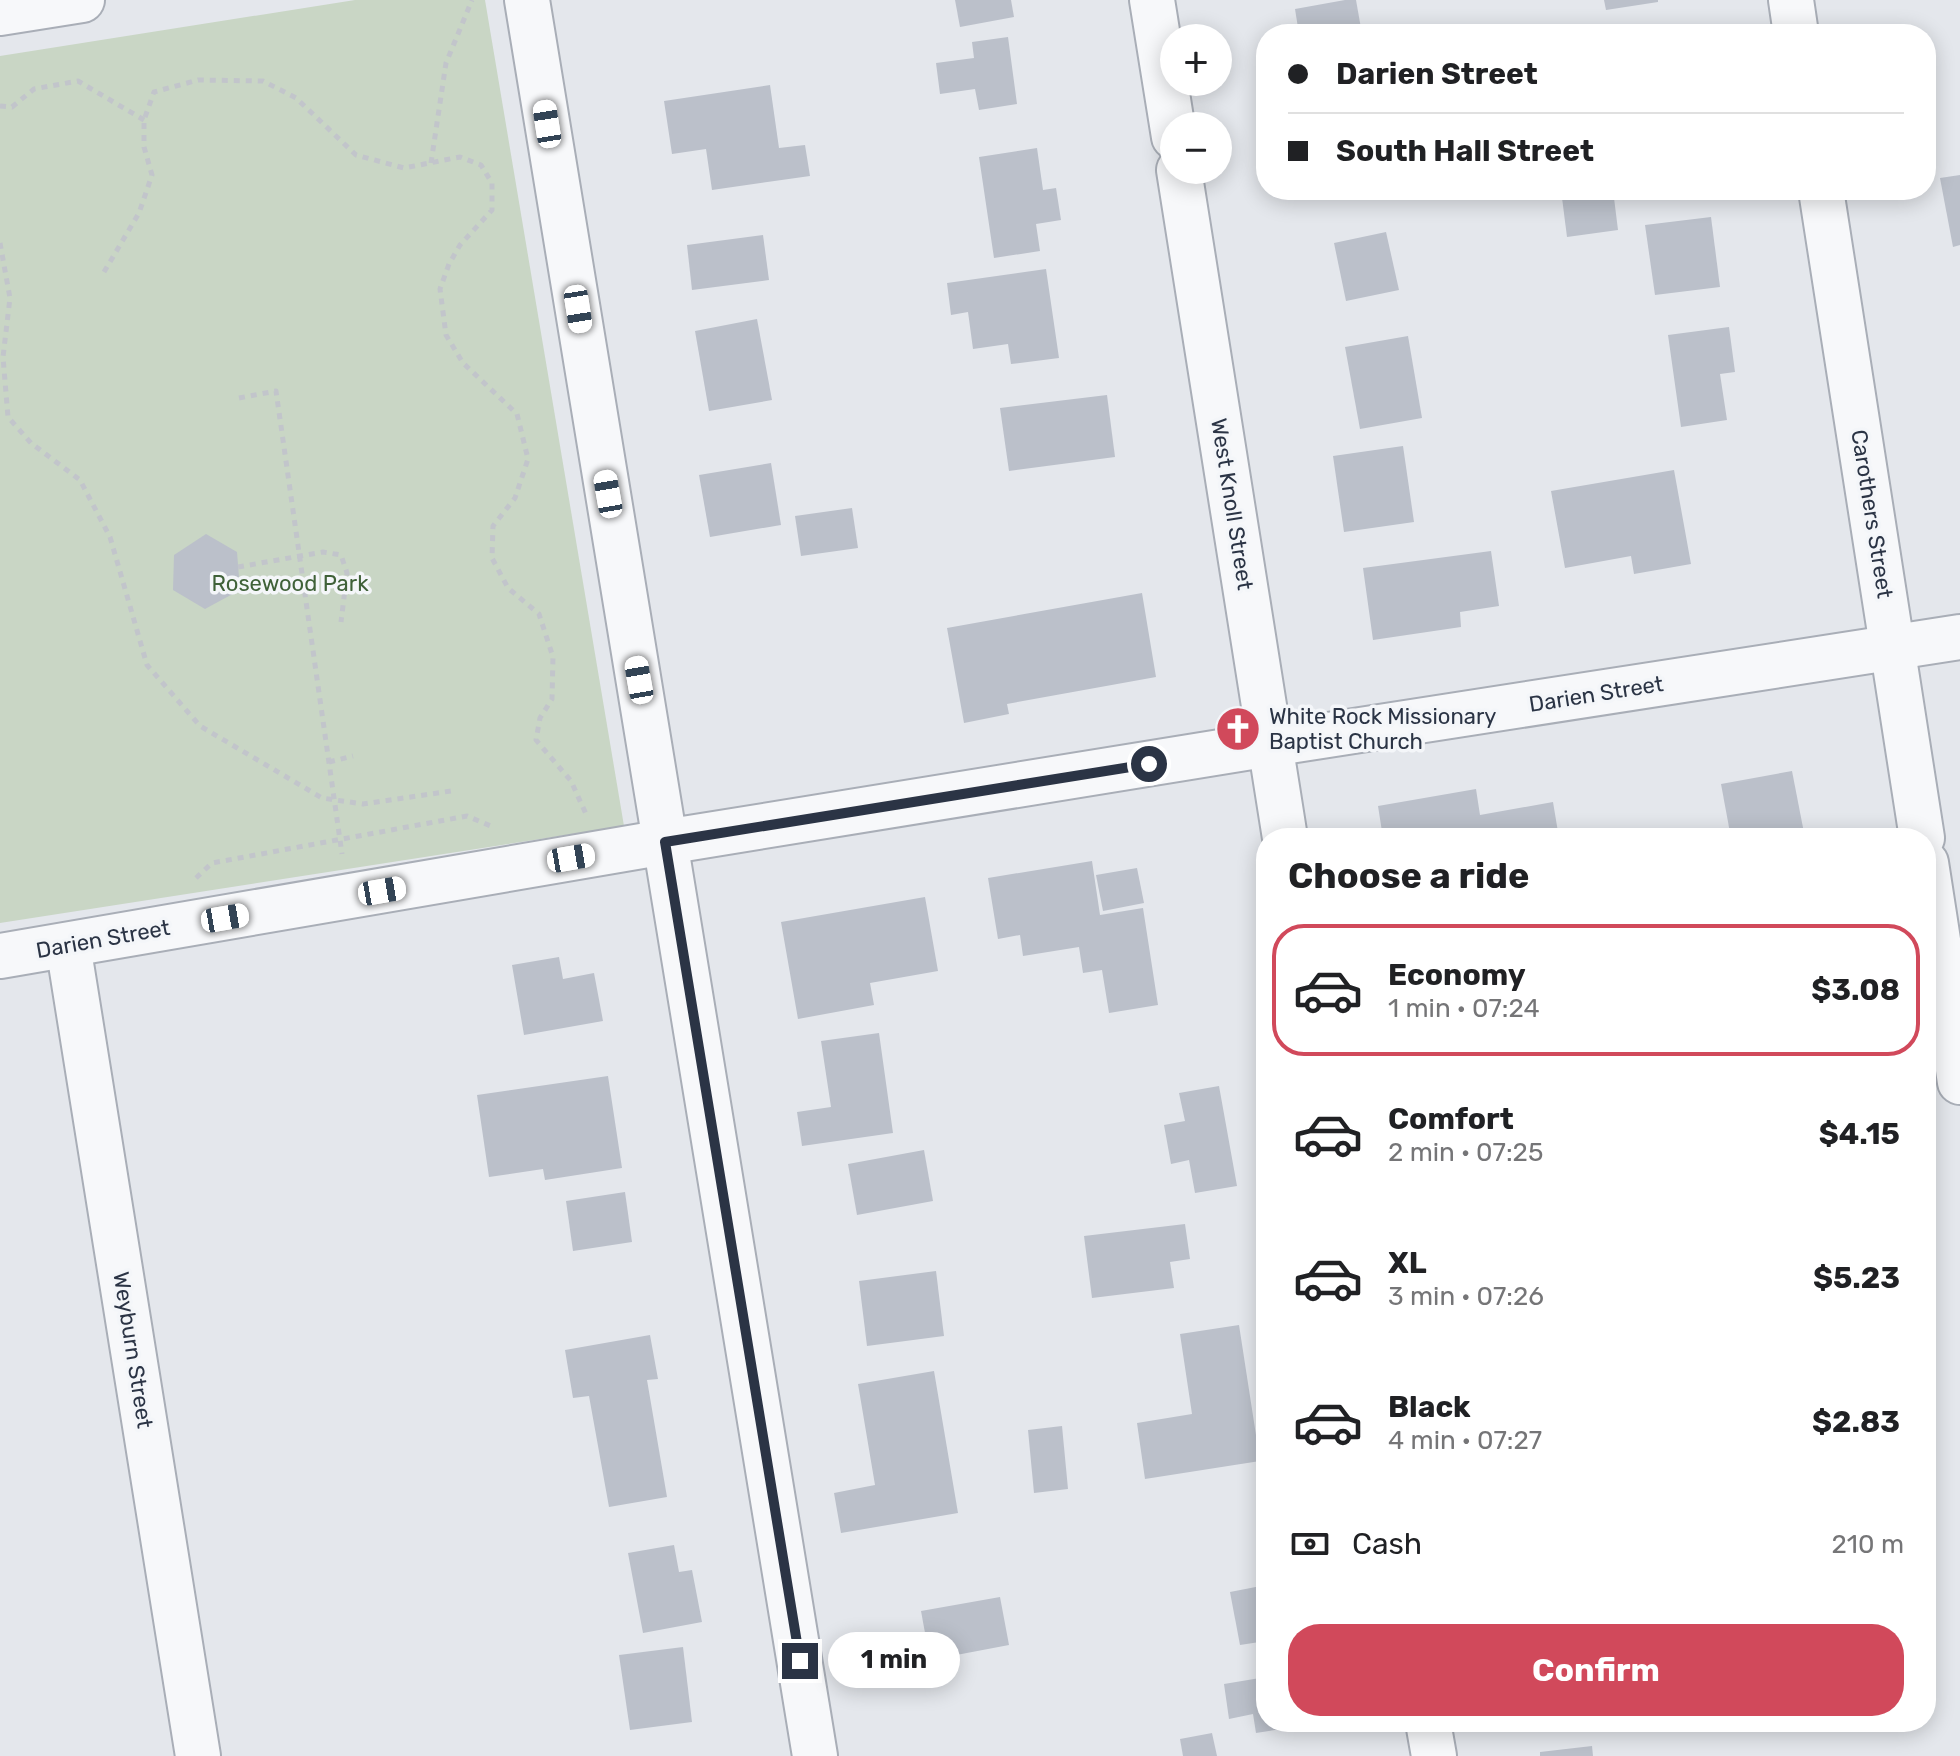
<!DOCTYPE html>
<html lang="en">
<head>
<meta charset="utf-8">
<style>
	body { margin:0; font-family:Rubik,sans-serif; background:#f2f2f2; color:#202124; height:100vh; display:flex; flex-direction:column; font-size:30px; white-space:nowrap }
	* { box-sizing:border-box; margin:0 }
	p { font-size:26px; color:#757577 }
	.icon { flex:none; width:44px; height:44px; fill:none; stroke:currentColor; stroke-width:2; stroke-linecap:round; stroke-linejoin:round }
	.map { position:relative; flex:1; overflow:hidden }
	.drawer { position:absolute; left:1256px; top:828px; width:680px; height:904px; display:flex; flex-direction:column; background:#fff; border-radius:32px; box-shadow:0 4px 20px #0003 }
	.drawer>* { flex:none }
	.banner { position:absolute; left:1256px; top:24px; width:680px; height:176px; border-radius:32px; box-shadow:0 4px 20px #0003; display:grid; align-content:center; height:176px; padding:0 32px; background:#fff }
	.tools { position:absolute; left:1160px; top:24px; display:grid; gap:16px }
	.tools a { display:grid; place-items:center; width:72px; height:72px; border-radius:50%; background:#fff; box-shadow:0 4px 20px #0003; font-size:40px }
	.end { position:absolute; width:36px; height:36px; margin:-18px; border:10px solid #2b3445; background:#fff; box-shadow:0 0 0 4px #fff }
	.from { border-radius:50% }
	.bubble { position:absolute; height:56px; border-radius:28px; background:#fff; box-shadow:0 4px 20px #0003; font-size:26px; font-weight:700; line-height:56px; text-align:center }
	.car { position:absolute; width:24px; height:48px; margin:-24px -12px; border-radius:10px; box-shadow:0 0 6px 2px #0007; background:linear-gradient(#fff 24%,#345 0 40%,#fff 0 76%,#345 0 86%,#fff 0) }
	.banner b { display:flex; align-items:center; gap:28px; height:76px; font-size:30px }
	.banner b+b { border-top:2px solid #e0e0e0 }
	.banner i { width:20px; height:20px; background:#202124 }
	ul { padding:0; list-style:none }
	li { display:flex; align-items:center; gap:24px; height:132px; margin:0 16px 12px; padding:0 16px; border:4px solid transparent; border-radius:32px }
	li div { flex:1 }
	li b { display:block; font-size:30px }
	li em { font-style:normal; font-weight:700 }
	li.selected { border-color:#d1495b }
	li>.icon { width:72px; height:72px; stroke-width:1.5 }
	h2 { padding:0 32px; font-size:36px; line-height:96px }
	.pay { display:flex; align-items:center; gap:20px; height:88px; padding:0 32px; font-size:30px }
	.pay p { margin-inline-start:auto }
	.primary-button { display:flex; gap:16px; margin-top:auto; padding:16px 32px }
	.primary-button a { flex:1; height:92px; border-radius:32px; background:#d1495b; color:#fff; font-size:32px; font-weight:700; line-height:92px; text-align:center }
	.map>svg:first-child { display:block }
	.green { fill:#c9d6c5 }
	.building { fill:#bbc0ca }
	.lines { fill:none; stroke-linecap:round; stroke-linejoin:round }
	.minor-casing { stroke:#a9aeb7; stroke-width:48 }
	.path { stroke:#c2c5cb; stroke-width:5; stroke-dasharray:6 6; stroke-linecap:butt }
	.minor { stroke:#f7f8fa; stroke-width:44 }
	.route { stroke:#2b3445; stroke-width:10 }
	.labels { text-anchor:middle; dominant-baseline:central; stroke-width:7; stroke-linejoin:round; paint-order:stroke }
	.street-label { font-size:22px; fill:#2b3445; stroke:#f4f6f9 }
	.park-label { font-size:22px; fill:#3f6138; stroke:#f4f6f9 }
	.poi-label { font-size:22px; fill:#2b3445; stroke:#f4f6f9; text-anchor:start }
</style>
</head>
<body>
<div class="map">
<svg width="1960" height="1756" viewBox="0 0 1960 1756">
	<rect width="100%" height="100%" fill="#e4e7ec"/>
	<!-- green -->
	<path class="green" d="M355,0h130l139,826 -624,97v-867z"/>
	<!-- building -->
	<g class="building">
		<path d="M955,0h56l3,17 -54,10z"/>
		<path d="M1345,0h11l6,34h-63l-4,-25z"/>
		<path d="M1604,0h54v2l-52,8z"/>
		<path d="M1008,37l9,67 -38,6 -4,-21 -35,5 -4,-31 38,-5 -2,-16z"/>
		<path d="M770,85l9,63 26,-3 5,31 -98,14 -6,-41 -34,5 -8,-53z"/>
		<path d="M1037,148l6,42 13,-2 5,32 -25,4 4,27 -46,7 -15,-101z"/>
		<path d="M1960,175v70l-7,2 -13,-69z"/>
		<path d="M1561,190h52l5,40 -51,7z"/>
		<path d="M1711,217l9,70 -65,8 -10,-70z"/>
		<path d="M1386,232l13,58 -53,11 -12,-58z"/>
		<path d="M763,235l6,45 -77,10 -5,-45z"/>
		<path d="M1046,269l13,89 -48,6 -3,-20 -35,5 -5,-37 -17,3 -4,-32z"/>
		<path d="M757,319l15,81 -63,11 -14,-80z"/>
		<path d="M1729,327l6,45 -15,2 7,46 -46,7 -13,-92z"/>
		<path d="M1408,336l14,82 -62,11 -15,-82z"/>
		<path d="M1107,395l8,62 -106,14 -9,-63z"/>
		<path d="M1403,446l11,76 -70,10 -11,-76z"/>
		<path d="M771,463l10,62 -71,12 -11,-62z"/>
		<path d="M1674,470l17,94 -57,10 -3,-18 -66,12 -14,-77z"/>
		<path d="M852,508l6,40 -57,8 -6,-40z"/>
		<path d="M206,534l31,18 3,38 -35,19 -32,-19 1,-35z"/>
		<path d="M1491,551l8,55 -39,6 1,15 -88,13 -10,-72z"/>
		<path d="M1142,593l14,84 -149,27 2,10 -45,9 -17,-95z"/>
		<path d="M1792,771l13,67h-74l-10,-54z"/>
		<path d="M1476,789l4,26 73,-13 6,36h-176l-5,-32z"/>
		<path d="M1092,861l8,54 43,-7 15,97 -49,8 -7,-43 -19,3 -4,-26 -56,9 -3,-21 -22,4 -10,-61z"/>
		<path d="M1137,868l7,35 -41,8 -7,-36z"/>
		<path d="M925,897l13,74 -68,12 4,22 -76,14 -17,-97z"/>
		<path d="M559,957l4,22 31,-6 9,48 -79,14 -12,-70z"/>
		<path d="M879,1033l14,100 -91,13 -5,-34 34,-5 -10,-66z"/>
		<path d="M608,1076l14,92 -77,12 -2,-11 -54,8 -12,-82z"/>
		<path d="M1219,1086l18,100 -42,7 -6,-33 -18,4 -7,-39 21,-4 -6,-28z"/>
		<path d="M924,1150l9,51 -76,14 -9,-51z"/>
		<path d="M625,1192l7,50 -59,9 -7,-50z"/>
		<path d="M1185,1224l5,35 -20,3 4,26 -82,10 -8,-62z"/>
		<path d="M936,1271l8,65 -77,10 -8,-65z"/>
		<path d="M1239,1325l21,136 -115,18 -8,-56 55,-9 -12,-80z"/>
		<path d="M650,1335l8,44 -11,1 20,117 -58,10 -20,-111 -16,2 -8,-48z"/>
		<path d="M934,1371l24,142 -117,20 -7,-40 41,-8 -17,-101z"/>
		<path d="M1062,1426l6,63 -34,4 -6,-63z"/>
		<path d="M674,1545l5,27 13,-2 10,52 -59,11 -15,-80z"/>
		<path d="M1266,1585v56l-26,4 -10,-53z"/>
		<path d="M1000,1597l9,48 -79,15 -9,-49z"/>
		<path d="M683,1647l9,75 -62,8 -11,-75z"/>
		<path d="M1266,1677v45l48,2 -58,9 -3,-19 -24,5 -5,-35z"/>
		<path d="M1212,1733l5,23h-34l-3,-17z"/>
		<path d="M1592,1746l1,10h-53v-4z"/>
	</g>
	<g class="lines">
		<!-- minor casing -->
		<g class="minor-casing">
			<g id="minor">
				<path d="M527,0l288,1756"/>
				<path d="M1152,0l22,137"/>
				<path d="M1791,0l5,34"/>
				<path d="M0,13l82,-13"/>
				<path d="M1179,170l106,668"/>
				<path d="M1821,190l101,648"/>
				<path d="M1926,863l34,219"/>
				<path d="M68,945l130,811"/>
				<path d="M0,956l665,-114 605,-98 690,-107"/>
				<path d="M1428,1722l6,34"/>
			</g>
		</g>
		<!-- path -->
		<g class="path">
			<path d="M0,106l12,1 22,-18 44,-8 66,39"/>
			<path d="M431,163l15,-100 26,-63"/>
			<path d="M0,243l10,55 -7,59 5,60 23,26 49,37 30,57 37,128 53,61 122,72 41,6 88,-13"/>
			<path d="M104,272l35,-59 13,-38 -8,-28v-27l10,-28 44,-12 65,1 33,17 60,57 48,13 56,-11 21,8 11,18v27l-32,35 -11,19 -9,25 6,46 17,28 54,51 11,45 -13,39 -22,28 -1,32 16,30 31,26 14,43 -1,42 -12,19 -4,22 35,41 15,33"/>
			<path d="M239,398l37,-7 66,463"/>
			<path d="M238,567l85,-15 18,3 6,18 -6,49"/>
			<path d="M329,762l24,-6"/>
			<path d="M196,878l16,-15 255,-47 26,11"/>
		</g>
		<!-- minor -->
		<use href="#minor" class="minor"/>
	</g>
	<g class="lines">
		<!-- route -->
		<path class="route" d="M800,1661l-135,-819 484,-78"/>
	</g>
	<!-- icons -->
	<defs>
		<g id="church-disc" transform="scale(2.3)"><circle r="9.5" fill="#d1495b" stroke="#f4f6f9"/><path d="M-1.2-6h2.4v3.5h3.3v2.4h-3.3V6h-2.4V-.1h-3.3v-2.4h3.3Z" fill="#fff"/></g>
	</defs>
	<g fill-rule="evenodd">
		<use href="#church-disc" x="1238" y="729"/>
	</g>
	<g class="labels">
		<!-- street labels -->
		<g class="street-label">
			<text transform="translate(1232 504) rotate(81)">West Knoll Street</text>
			<text transform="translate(1872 514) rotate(81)">Carothers Street</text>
			<text transform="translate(1596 694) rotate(-9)">Darien Street</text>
			<text transform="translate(103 939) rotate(-10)">Darien Street</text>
			<text transform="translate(133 1350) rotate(81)">Weyburn Street</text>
		</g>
		<!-- park labels -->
		<g class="park-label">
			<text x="290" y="583">Rosewood Park</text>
		</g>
		<!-- poi labels -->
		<g class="poi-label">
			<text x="1269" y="716">White Rock Missionary<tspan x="1269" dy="25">Baptist Church</tspan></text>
		</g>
	</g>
</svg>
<div class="tools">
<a>+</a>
<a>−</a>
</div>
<i class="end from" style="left:1149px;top:764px"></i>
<i class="end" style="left:800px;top:1661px"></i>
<div class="bubble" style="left:828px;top:1632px;width:132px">1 min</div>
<i class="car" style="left:547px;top:124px;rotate:351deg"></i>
<i class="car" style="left:578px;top:309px;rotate:171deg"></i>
<i class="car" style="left:608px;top:494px;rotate:350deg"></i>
<i class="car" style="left:639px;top:680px;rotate:350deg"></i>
<i class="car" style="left:571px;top:858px;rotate:80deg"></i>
<i class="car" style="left:382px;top:891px;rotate:80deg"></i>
<i class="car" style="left:225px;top:918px;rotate:80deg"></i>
<div class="banner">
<b><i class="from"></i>Darien Street</b>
<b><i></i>South Hall Street</b>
</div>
<section class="drawer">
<h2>Choose a ride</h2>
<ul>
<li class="selected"><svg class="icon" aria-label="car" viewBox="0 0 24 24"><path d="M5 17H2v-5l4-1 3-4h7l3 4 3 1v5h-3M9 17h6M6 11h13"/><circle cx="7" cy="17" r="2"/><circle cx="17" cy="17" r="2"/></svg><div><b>Economy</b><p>1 min · 07:24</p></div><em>$3.08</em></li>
<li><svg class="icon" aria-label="car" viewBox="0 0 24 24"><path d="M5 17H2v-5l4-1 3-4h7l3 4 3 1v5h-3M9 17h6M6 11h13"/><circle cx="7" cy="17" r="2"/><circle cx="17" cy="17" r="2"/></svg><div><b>Comfort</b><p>2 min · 07:25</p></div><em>$4.15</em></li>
<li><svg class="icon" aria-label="car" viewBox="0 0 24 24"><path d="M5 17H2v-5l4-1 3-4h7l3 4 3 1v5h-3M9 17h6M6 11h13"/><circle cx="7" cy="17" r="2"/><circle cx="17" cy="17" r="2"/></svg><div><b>XL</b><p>3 min · 07:26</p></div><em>$5.23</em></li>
<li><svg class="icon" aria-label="car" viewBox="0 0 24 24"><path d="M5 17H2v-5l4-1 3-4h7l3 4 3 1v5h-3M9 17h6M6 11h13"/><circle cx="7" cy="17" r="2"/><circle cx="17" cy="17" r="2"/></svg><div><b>Black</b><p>4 min · 07:27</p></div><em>$2.83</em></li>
</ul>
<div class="pay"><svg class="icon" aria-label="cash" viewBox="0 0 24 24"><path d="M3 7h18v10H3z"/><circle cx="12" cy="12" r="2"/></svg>Cash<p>210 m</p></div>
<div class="primary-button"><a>Confirm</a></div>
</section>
</div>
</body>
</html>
